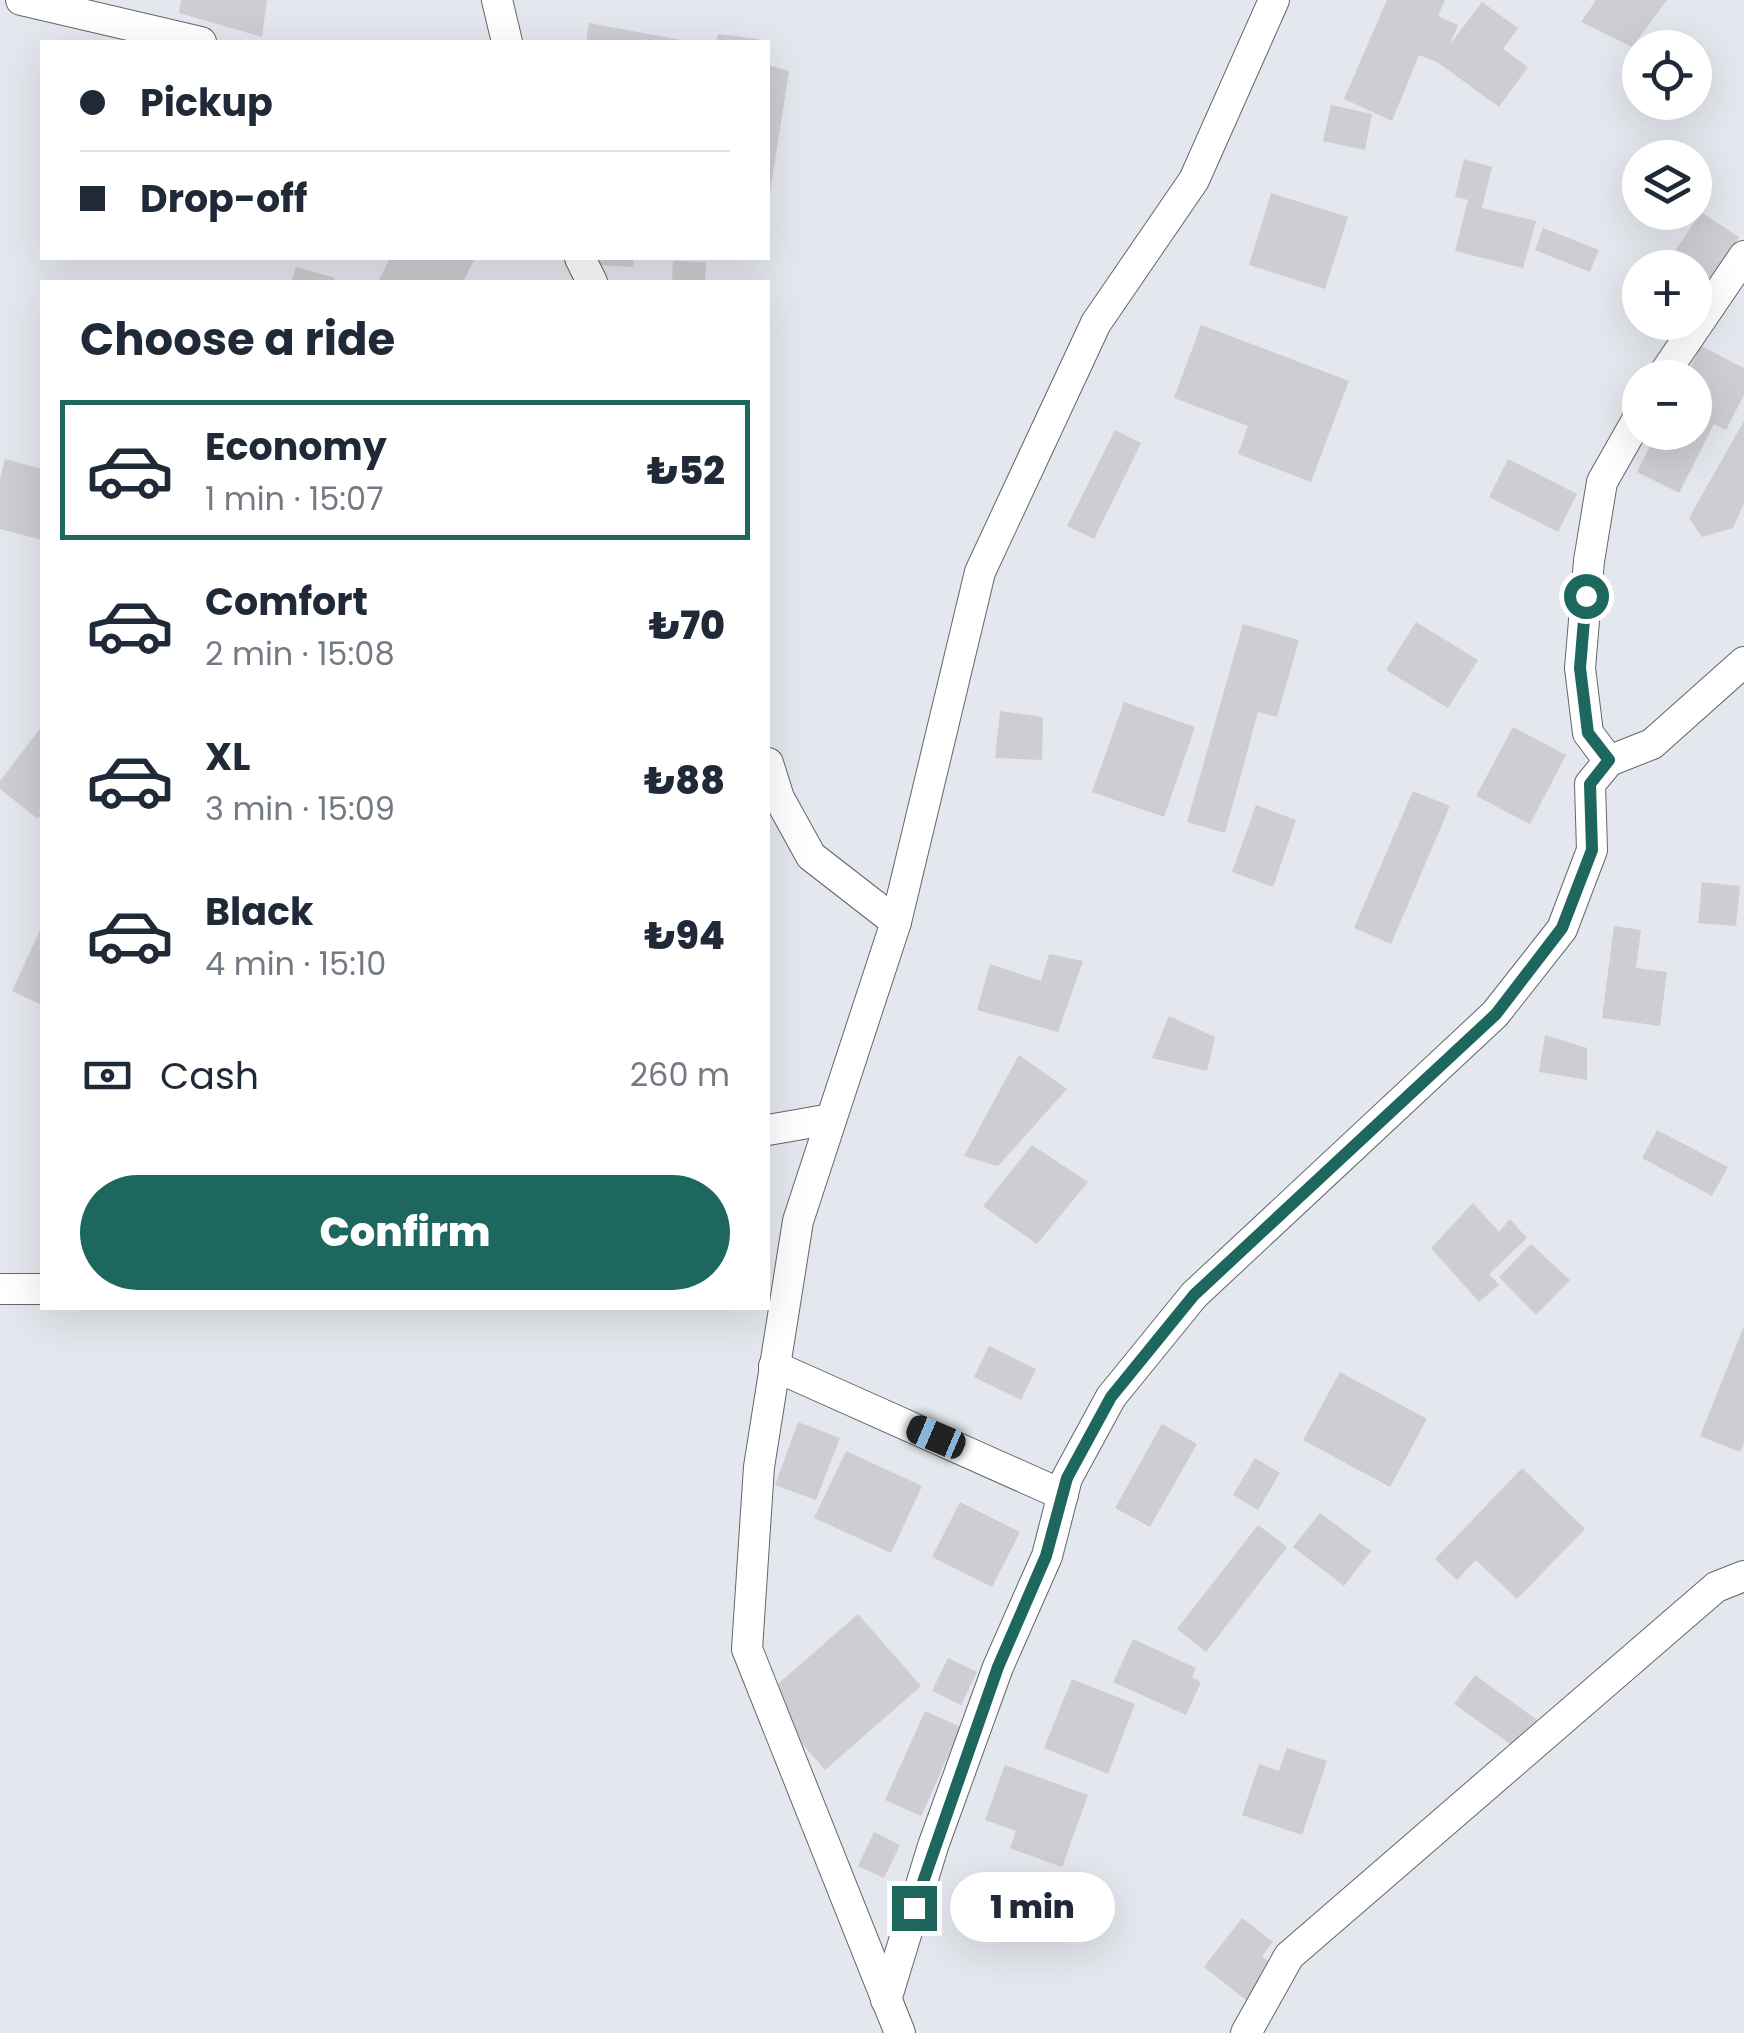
<!DOCTYPE html>
<html lang="en">
<head>
<meta charset="utf-8">
<style>
	body { margin:0; font-family:Poppins,sans-serif; background:#f2f2f3; color:#1f2937; height:100vh; display:flex; flex-direction:column; font-size:38px; white-space:nowrap }
	* { box-sizing:border-box; margin:0 }
	p { font-size:32px; color:#747a83 }
	.icon { flex:none; width:55px; height:55px; fill:none; stroke:currentColor; stroke-width:2; stroke-linecap:round; stroke-linejoin:round }
	.map { position:relative; flex:1; overflow:hidden }
	.panel { position:absolute; left:40px; top:280px; width:730px; height:1030px; display:flex; flex-direction:column; background:#fff; border-radius:0px; box-shadow:0 10px 40px #0002 }
	.panel>* { flex:none }
	.banner { position:absolute; left:40px; top:40px; width:730px; height:220px; border-radius:0px; box-shadow:0 10px 40px #0002; display:grid; align-content:center; height:220px; padding:0 40px; background:#fff }
	.tools { position:absolute; left:1622px; top:30px; display:grid; gap:20px }
	.tools a { display:grid; place-items:center; width:90px; height:90px; border-radius:50%; background:#fff; box-shadow:0 10px 40px #0002; font-size:50px }
	.end { position:absolute; width:45px; height:45px; margin:-22px; border:12px solid #1e675f; background:#fff; box-shadow:0 0 0 5px #fff }
	.from { border-radius:50% }
	.bubble { position:absolute; height:70px; border-radius:35px; background:#fff; box-shadow:0 10px 40px #0002; font-size:32px; font-weight:800; line-height:70px; text-align:center }
	.car { position:absolute; width:30px; height:60px; margin:-30px -15px; border-radius:12px; box-shadow:0 0 8px 2px #0007; background:linear-gradient(#222 24%,#8ab4d8 0 40%,#222 0 76%,#8ab4d8 0 86%,#222 0) }
	.banner b { display:flex; align-items:center; gap:35px; height:95px; font-size:38px }
	.banner b+b { border-top:2px solid #e0e1e3 }
	.banner i { width:25px; height:25px; background:#1f2937 }
	ul { padding:0; list-style:none }
	li { display:flex; align-items:center; gap:30px; height:140px; margin:0 20px 15px; padding:0 20px; border:5px solid transparent; border-radius:0px }
	li div { flex:1 }
	li b { display:block; font-size:38px }
	li em { font-style:normal; font-weight:800 }
	li.current { border-color:#1e675f }
	li>.icon { width:90px; height:90px; stroke-width:1.5 }
	h2 { padding:0 40px; font-size:45px; line-height:120px }
	.pay { display:flex; align-items:center; gap:25px; height:110px; padding:0 40px; font-size:38px }
	.pay p { margin-inline-start:auto }
	.primary-button { display:flex; gap:20px; margin-top:auto; padding:20px 40px }
	.primary-button a { flex:1; height:115px; border-radius:60px; background:#1e675f; color:#fff; font-size:40px; font-weight:800; line-height:115px; text-align:center }
	.map>svg:first-child { display:block }
	.building { fill:#cfcdd3 }
	.lines { fill:none; stroke-linecap:round; stroke-linejoin:round }
	.minor-casing { stroke:#64666b; stroke-width:32 }
	.minor { stroke:#fff; stroke-width:30 }
	.route { stroke:#1e675f; stroke-width:12 }
</style>
</head>
<body>
<div class="map">
<svg width="1744" height="2033" viewBox="0 0 1744 2033">
	<rect width="100%" height="100%" fill="#e4e7ed"/>
	<!-- building -->
	<g class="building">
		<path d="M181,0h86l-5,37 -83,-24z"/>
		<path d="M1387,0h58l-7,16 20,9 -9,21 33,-44 36,26 -15,21 25,18 -29,40 -62,-45 -18,-7 -27,66 -48,-22z"/>
		<path d="M1596,0h71l-35,47 -51,-25z"/>
		<path d="M589,23l98,18v1h-101z"/>
		<path d="M718,34l41,5v3h-43z"/>
		<path d="M768,65l21,6 -19,122 -2,-1z"/>
		<path d="M1331,105l41,9 -7,36 -42,-9z"/>
		<path d="M1464,159l28,8 -10,41 54,13 -13,47 -68,-17 13,-51 -13,-3z"/>
		<path d="M1271,193l77,24 -23,72 -76,-24z"/>
		<path d="M1701,212l38,25 -36,54 -8,-5v-18l-30,-2z"/>
		<path d="M1543,228l56,22 -9,22 -55,-22z"/>
		<path d="M390,258h85l-12,24h-85z"/>
		<path d="M598,258h36l-1,9 -34,-2z"/>
		<path d="M673,261l33,1 -1,20h-33z"/>
		<path d="M296,267l39,11 -1,4h-43z"/>
		<path d="M1201,325l148,56 -38,101 -73,-28 10,-28 -74,-28z"/>
		<path d="M1701,346l43,22v27l-18,35 -12,-6 -35,69 -42,-21 20,-40h38v-54h-10z"/>
		<path d="M1744,421v82l-11,25 -31,9 -13,-19z"/>
		<path d="M1115,430l26,13 -47,96 -27,-13z"/>
		<path d="M5,459l37,10v71l-42,-11v-50z"/>
		<path d="M1508,459l69,35 -19,38 -69,-35z"/>
		<path d="M1416,622l62,38 -30,48 -62,-38z"/>
		<path d="M1243,624l56,16 -22,77 -19,-5 -33,121 -38,-11z"/>
		<path d="M1124,702l71,25 -31,90 -72,-25z"/>
		<path d="M1000,711l43,6 -1,43 -47,-2z"/>
		<path d="M42,726v87l-4,6 -38,-30v-8z"/>
		<path d="M1513,727l53,28 -36,69 -54,-28z"/>
		<path d="M1413,791l37,15 -59,138 -37,-16z"/>
		<path d="M1256,805l40,15 -23,67 -41,-15z"/>
		<path d="M1702,882l38,4 -4,40 -38,-3z"/>
		<path d="M42,926v79l-30,-14z"/>
		<path d="M1614,926l27,4 -5,38 31,4 -7,54 -58,-8z"/>
		<path d="M1049,954l34,7 -25,71 -81,-22 13,-46 51,17z"/>
		<path d="M1169,1016l46,21 -8,34 -55,-13z"/>
		<path d="M1545,1035l42,13v32l-48,-8z"/>
		<path d="M1019,1055l48,34 -69,77 -34,-10z"/>
		<path d="M1657,1130l71,37 -16,29 -70,-38z"/>
		<path d="M1032,1145l56,37 -51,62 -54,-38z"/>
		<path d="M1473,1203l26,29 11,-13 17,19 -38,36 10,11 -20,17 -48,-54z"/>
		<path d="M1531,1244l39,36 -34,35 -37,-38z"/>
		<path d="M1744,1326v117l-4,9 -40,-16z"/>
		<path d="M989,1346l47,23 -15,31 -47,-23z"/>
		<path d="M1340,1372l87,47 -37,68 -87,-47z"/>
		<path d="M798,1422l42,16 -24,62 -41,-15z"/>
		<path d="M1162,1424l35,20 -47,83 -35,-19z"/>
		<path d="M846,1451l76,35 -31,67 -77,-35z"/>
		<path d="M1255,1458l25,15 -22,37 -25,-15z"/>
		<path d="M1522,1468l63,61 -68,70 -41,-39 -19,20 -22,-21z"/>
		<path d="M960,1502l60,30 -28,55 -60,-30z"/>
		<path d="M1320,1513l51,38 -27,35 -51,-39z"/>
		<path d="M1258,1525l29,22 -81,105 -29,-23z"/>
		<path d="M858,1614l63,72 -96,84 -63,-72z"/>
		<path d="M1133,1639l63,29 -4,9 9,5 -15,33 -73,-33z"/>
		<path d="M948,1658l29,14 -16,33 -29,-14z"/>
		<path d="M1475,1675l65,47 -20,29 -66,-47z"/>
		<path d="M1072,1679l63,25 -27,70 -64,-26z"/>
		<path d="M925,1711l36,16 -40,89 -36,-16z"/>
		<path d="M1287,1748l40,13 -25,74 -60,-20 17,-51 20,7z"/>
		<path d="M1005,1765l83,30 -26,72 -52,-19 6,-17 -31,-11z"/>
		<path d="M874,1832l26,13 -16,33 -26,-12z"/>
		<path d="M1242,1918l31,24 -11,14 11,9 -27,35 -42,-33z"/>
	</g>
	<g class="lines">
		<!-- minor casing -->
		<g class="minor-casing">
			<g id="minor">
				<path d="M21,0l180,42"/>
				<path d="M497,0l10,42"/>
				<path d="M580,258l12,24"/>
				<path d="M1661,378l83,-122"/>
				<path d="M1609,761l43,-17 92,-82"/>
				<path d="M768,763l11,35 32,58 85,66"/>
				<path d="M768,1130l63,-11"/>
				<path d="M0,1289h42"/>
				<path d="M774,1366l289,129"/>
				<path d="M886,2000l47,-154 65,-179 49,-111 20,-78 44,-81 83,-102 301,-281 67,-85 30,-79 -2,-66 19,-23 -21,-28 -8,-65 9,-107 13,-79 38,-67"/>
				<path d="M900,2033l-153,-384 12,-182 39,-246 98,-299 84,-350 116,-249 98,-143 80,-180"/>
				<path d="M1246,2033l43,-77 427,-369 28,-11"/>
			</g>
		</g>
		<!-- minor -->
		<use href="#minor" class="minor"/>
	</g>
	<g class="lines">
		<!-- route -->
		<path class="route" d="M914,1908l84,-241 48,-111 21,-78 44,-81 83,-102 302,-281 66,-86 30,-78 -2,-66 19,-24 -21,-27 -8,-65 6,-72"/>
	</g>
</svg>
<div class="tools">
<a><svg class="icon" aria-label="locate" viewBox="0 0 24 24"><circle cx="12" cy="12" r="6"/><path d="M12 2v4M12 18v4M2 12h4M18 12h4"/></svg></a>
<a><svg class="icon" aria-label="layers" viewBox="0 0 24 24"><path d="M12 4l9 5-9 5-9-5zM3 14l9 5 9-5"/></svg></a>
<a>+</a>
<a>−</a>
</div>
<i class="end from" style="left:1586px;top:596px"></i>
<i class="end" style="left:914px;top:1908px"></i>
<div class="bubble" style="left:950px;top:1872px;width:165px">1 min</div>
<i class="car" style="left:936px;top:1437px;rotate:293deg"></i>
<div class="banner">
<b><i class="from"></i>Pickup</b>
<b><i></i>Drop-off</b>
</div>
<section class="panel">
<h2>Choose a ride</h2>
<ul>
<li class="current"><svg class="icon" aria-label="car" viewBox="0 0 24 24"><path d="M5 17H2v-5l4-1 3-4h7l3 4 3 1v5h-3M9 17h6M6 11h13"/><circle cx="7" cy="17" r="2"/><circle cx="17" cy="17" r="2"/></svg><div><b>Economy</b><p>1 min · 15:07</p></div><em>₺52</em></li>
<li><svg class="icon" aria-label="car" viewBox="0 0 24 24"><path d="M5 17H2v-5l4-1 3-4h7l3 4 3 1v5h-3M9 17h6M6 11h13"/><circle cx="7" cy="17" r="2"/><circle cx="17" cy="17" r="2"/></svg><div><b>Comfort</b><p>2 min · 15:08</p></div><em>₺70</em></li>
<li><svg class="icon" aria-label="car" viewBox="0 0 24 24"><path d="M5 17H2v-5l4-1 3-4h7l3 4 3 1v5h-3M9 17h6M6 11h13"/><circle cx="7" cy="17" r="2"/><circle cx="17" cy="17" r="2"/></svg><div><b>XL</b><p>3 min · 15:09</p></div><em>₺88</em></li>
<li><svg class="icon" aria-label="car" viewBox="0 0 24 24"><path d="M5 17H2v-5l4-1 3-4h7l3 4 3 1v5h-3M9 17h6M6 11h13"/><circle cx="7" cy="17" r="2"/><circle cx="17" cy="17" r="2"/></svg><div><b>Black</b><p>4 min · 15:10</p></div><em>₺94</em></li>
</ul>
<div class="pay"><svg class="icon" aria-label="cash" viewBox="0 0 24 24"><path d="M3 7h18v10H3z"/><circle cx="12" cy="12" r="2"/></svg>Cash<p>260 m</p></div>
<div class="primary-button"><a>Confirm</a></div>
</section>
</div>
</body>
</html>
